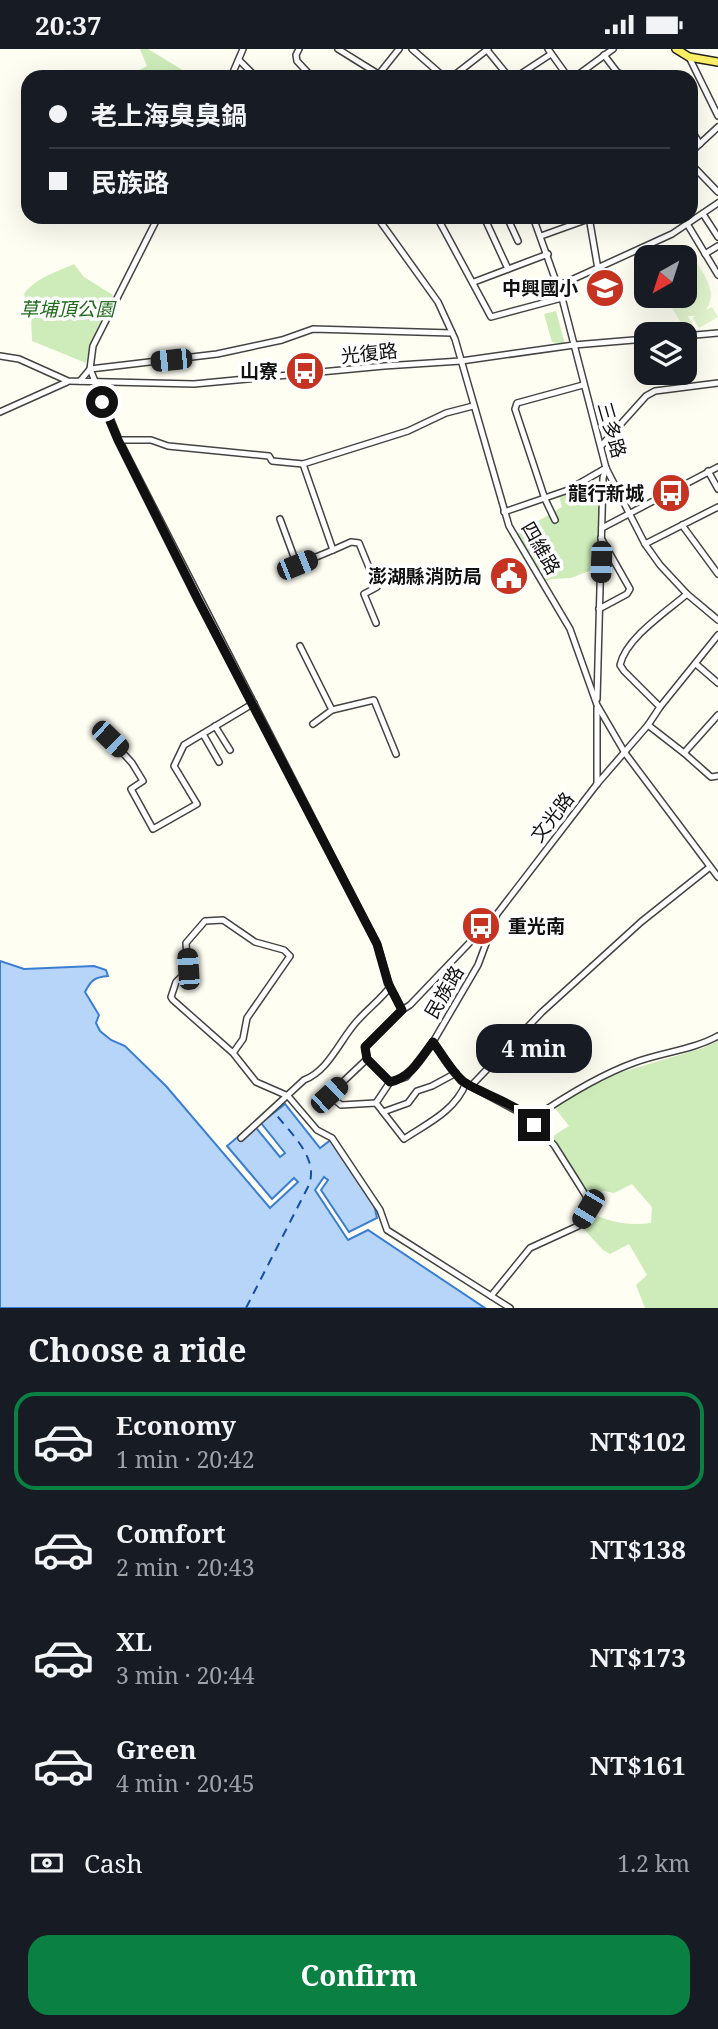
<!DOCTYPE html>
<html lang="en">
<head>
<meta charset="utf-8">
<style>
	body { margin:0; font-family:"Noto Serif","Noto Sans TC",serif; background:#20242c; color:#f1f3f6; height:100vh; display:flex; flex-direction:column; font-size:26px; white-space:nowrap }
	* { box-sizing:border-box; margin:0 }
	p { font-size:23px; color:#9ea1a6 }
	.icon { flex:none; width:38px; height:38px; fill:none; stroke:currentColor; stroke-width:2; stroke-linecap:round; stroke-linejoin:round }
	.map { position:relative; height:1259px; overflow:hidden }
	.sheet { display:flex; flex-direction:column; background:#171b24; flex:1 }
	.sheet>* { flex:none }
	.guide { position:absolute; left:21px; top:21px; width:677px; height:154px; border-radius:21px; box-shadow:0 7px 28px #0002; display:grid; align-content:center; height:154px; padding:0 28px; background:#171b24 }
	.needle { width:46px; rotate:219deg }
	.tools { position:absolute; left:634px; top:196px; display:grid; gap:14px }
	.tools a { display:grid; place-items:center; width:63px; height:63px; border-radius:14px; background:#171b24; box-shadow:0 7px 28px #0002; font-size:35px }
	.end { position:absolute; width:32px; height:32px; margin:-16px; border:9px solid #101010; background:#fff; box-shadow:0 0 0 4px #fff }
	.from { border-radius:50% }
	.bubble { position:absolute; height:49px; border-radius:21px; background:#171b24; box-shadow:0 7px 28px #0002; font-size:23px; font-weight:700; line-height:49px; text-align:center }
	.car { position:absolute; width:21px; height:42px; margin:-21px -10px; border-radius:9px; box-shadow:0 0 5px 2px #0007; background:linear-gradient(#222 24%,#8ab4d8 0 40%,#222 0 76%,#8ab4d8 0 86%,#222 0) }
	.guide b { display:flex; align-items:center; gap:24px; height:66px; font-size:26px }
	.guide b+b { border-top:2px solid #363941 }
	.guide i { width:18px; height:18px; background:#f1f3f6 }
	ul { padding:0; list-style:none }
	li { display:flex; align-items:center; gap:21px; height:98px; margin:0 14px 10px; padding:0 14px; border:4px solid transparent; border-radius:21px }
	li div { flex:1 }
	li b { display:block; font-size:26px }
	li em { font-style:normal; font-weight:700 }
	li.current { border-color:#0b8043 }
	li>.icon { width:63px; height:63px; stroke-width:1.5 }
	h2 { padding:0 28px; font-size:32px; line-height:84px }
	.pay { display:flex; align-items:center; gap:18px; height:77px; padding:0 28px; font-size:26px }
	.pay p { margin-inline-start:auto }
	.action { display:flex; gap:14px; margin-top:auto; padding:14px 28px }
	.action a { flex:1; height:80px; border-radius:21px; background:#0b8043; color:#fff; font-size:28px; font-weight:700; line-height:80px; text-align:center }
	.status { display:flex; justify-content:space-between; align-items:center; height:49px; padding:0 35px; background:#171b24; direction:ltr }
	.status svg { height:19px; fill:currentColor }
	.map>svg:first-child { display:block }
	.green { fill:#cdecba }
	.pitch { fill:#e0f3cd }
	.water { fill:#b6d5f9; stroke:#3a7ed3; stroke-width:2 }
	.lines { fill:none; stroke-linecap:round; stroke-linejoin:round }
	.ferry { stroke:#1350a8; stroke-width:2; stroke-dasharray:9 7; stroke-linecap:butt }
	.minor-casing { stroke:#434343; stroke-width:8 }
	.major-casing { stroke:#212121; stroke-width:10 }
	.minor { stroke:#fff; stroke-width:5 }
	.major { stroke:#fdef65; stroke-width:7 }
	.route { stroke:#101010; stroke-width:9 }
	.labels { text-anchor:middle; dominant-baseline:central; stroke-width:7; stroke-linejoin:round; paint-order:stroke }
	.poi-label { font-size:19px; font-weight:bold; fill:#101010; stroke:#fff; text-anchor:end }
	.park-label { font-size:19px; font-style:italic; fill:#216c1d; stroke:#fff }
	.street-label { font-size:19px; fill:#101010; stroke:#fff }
</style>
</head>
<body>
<div class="status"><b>20:37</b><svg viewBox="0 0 49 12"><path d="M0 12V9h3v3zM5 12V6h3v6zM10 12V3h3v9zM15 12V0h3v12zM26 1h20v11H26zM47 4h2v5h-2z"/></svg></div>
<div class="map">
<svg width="718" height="1259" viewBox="0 0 718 1259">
	<rect width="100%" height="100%" fill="#fffef3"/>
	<!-- green -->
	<g class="green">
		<path d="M140,0h8l46,28h-69l22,-11z"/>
		<path d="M74,215l10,13 29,18 -21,45 -6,23 -54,-22 -1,-26 -7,-21c11,-16 33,-22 50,-30z"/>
		<path d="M556,262l9,33 -13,-2 -8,-28z"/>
		<path d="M602,437l-5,82 -26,10 -19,1 -8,3 -28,-48 46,-27 -3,-11z"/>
		<path d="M718,992v267h-73l-9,-23 11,-10 -18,-31 -19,10 -7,-4 -22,-24 7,-14c22,10 39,14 63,11l1,-16 -20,-23 -18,9 -10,-2 -15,3 -37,-52 -8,-7 9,1 16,-10 -17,-22 29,-20 122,-36z"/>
	</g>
	<!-- pitch -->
	<path class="pitch" d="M671,196c17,0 39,33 40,49 0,6 -2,11 -5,16l6,-3 6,10 -19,11 -6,-10 2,-2h-7l5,10 -8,4 -20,-34h19v-39h-30l6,-8z"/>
	<!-- water -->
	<path class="water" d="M0,912l24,8 70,-3 12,4 2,6c-13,1 -17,4 -23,16l14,23 -3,8 4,8 11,9 14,6 41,40 104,122 28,-26 -4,-4 -22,21 -45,-53 26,-22 27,33 5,-4 -24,-30 24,-19 35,44 12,-9 41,61 4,18 -28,14 -28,-42 7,-10 -4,-3 -9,13 33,50 20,-10 117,78h-485z"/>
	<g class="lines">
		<!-- ferry -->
		<path class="ferry" d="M246,1259l63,-123c10,-28 -19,-52 -35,-73"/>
		<!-- minor casing -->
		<g class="minor-casing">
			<g id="minor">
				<path d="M299,0l-3,6 1,6 15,16"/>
				<path d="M338,0l45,28"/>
				<path d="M412,0l32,28"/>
				<path d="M548,0l20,28"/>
				<path d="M487,1l22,27"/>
				<path d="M604,6l13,17 9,5"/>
				<path d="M689,8l29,59"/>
				<path d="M239,11l17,17"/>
				<path d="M379,25l20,-25"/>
				<path d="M231,28l12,-28"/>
				<path d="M452,28l36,-28"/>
				<path d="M516,28l35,-23"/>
				<path d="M575,28l38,-28"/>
				<path d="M691,81l9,14"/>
				<path d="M691,103l27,-25"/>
				<path d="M691,115l27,28"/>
				<path d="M703,165l15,23"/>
				<path d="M158,168l-65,129 -3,23 29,71 258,504 13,43 12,23"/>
				<path d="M377,168l61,85 17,37 54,187 61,103 27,76 28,48 93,124"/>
				<path d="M437,168l54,100 71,-19"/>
				<path d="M484,168l24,52"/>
				<path d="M507,168l11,24"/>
				<path d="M533,168l29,81 44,170 39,76 15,21 27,29 31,26"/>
				<path d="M589,168l9,52"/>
				<path d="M683,168l35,58"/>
				<path d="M541,187l53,-19"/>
				<path d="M705,205l13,-8"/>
				<path d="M474,233l74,-28"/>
				<path d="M558,237l114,-52 46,-31"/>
				<path d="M684,287l34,-3"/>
				<path d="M0,307l19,3 49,22 126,3 190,-18 77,-5 113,-16 72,-6"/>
				<path d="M80,332l10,-12 127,-15 65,-14 31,-11 139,4"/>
				<path d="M0,363l67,-30"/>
				<path d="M119,391h32l17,6 101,10 3,5 31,3 105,-33 38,-18 27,-7"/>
				<path d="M601,397l45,-50 9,-5 63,-8"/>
				<path d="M303,415l30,86 18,-8 8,1 18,44 -13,7 12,29"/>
				<path d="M708,422l10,18"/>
				<path d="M504,463l64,-22 38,-22"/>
				<path d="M280,470l17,46 36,-15"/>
				<path d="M555,471l-10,-21 -30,-90 2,-6 66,-18"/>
				<path d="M682,476l36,49"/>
				<path d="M602,479l116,-61"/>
				<path d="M645,495l73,-37"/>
				<path d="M599,560l28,-15 3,-5 -29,-51"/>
				<path d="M300,597l32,64"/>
				<path d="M696,615l22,19"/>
				<path d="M597,650l6,-221 3,-10"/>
				<path d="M660,658l-36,-36 -4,-6c6,-27 46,-53 67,-71"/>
				<path d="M597,659v76"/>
				<path d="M313,675l19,-14 42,-10 22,54"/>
				<path d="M648,676l36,28 27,24 7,-1"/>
				<path d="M215,677l15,24"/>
				<path d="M108,681l2,9 22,24 11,18 -12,8 22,40 44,-25 -23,-38 10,-21 70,-42"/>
				<path d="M203,685l16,28"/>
				<path d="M684,704l34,-38"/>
				<path d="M497,865l-19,51 -45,77 -27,35 -16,5 -23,-23 -2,-12 37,-37 8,-5 87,-91 100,-130 51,-59 12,-18 58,-72"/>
				<path d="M433,993l28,39 71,38 2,6 20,20 24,38 8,13 2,13 -10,17 -48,22 -39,48"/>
				<path d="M233,1004l10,-14 4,-21 43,-62 -6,-6 -29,-8 -32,-22 -18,1 -19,22 2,27 -12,12 -5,15 2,3 60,53 23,29 32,14 29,34 15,8 48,72 7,20 123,78"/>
				<path d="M367,1010l-38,36 12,10 35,-2 28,36c24,-16 51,-28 62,-56"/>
				<path d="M471,1037l71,-74 99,-90 69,-55"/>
				<path d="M376,1054l14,-21"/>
				<path d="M383,1063l25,-9 9,-12 15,-5 24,-13"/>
				<path d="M532,1070c32,-22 67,-44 104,-57 27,-10 57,-12 82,-26"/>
				<path d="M241,1089l63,-58c26,-10 37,-43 55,-61 11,-12 21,-19 31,-32"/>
			</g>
		</g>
		<!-- major casing -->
		<g class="major-casing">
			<path id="major" d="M676,0l13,8 29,5"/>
		</g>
		<!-- minor -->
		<use href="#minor" class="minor"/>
		<!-- major -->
		<use href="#major" class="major"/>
	</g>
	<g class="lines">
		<!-- route -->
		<path class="route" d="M102,353l16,38 80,160 179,344 11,39 14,27 -37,37 2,12 23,23c21,-4 31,-24 43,-40 9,12 19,31 31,40 17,12 63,25 70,43"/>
	</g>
	<!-- icons -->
	<defs>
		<g id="school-disc" transform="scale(2.0125)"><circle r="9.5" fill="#c73321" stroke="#fff"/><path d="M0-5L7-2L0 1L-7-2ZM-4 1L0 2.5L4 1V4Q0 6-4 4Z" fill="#fff"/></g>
		<g id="bus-disc" transform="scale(2.0125)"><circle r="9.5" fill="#c73321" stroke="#fff"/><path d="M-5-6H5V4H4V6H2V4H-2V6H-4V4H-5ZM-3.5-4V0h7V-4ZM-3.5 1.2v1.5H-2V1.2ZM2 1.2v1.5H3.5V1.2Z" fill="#fff"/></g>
		<g id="civic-disc" transform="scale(2.0125)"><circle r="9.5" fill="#c73321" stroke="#fff"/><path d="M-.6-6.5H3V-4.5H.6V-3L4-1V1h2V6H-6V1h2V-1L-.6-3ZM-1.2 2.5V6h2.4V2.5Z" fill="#fff"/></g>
	</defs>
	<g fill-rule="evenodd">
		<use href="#school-disc" x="605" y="239"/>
		<use href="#bus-disc" x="305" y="322"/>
		<use href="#bus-disc" x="671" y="444"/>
		<use href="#civic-disc" x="509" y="527"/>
		<use href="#bus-disc" x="481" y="877"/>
	</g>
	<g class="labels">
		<!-- poi labels -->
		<g class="poi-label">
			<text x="578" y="239">中興國小</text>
			<text x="278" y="322">山寮</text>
			<text x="644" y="444">龍行新城</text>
			<text x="482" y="527">澎湖縣消防局</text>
			<text x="508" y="877" text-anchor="start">重光南</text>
		</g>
		<!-- park labels -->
		<g class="park-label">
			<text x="67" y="260">草埔頂公園</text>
		</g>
		<!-- street labels -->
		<g class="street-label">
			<text transform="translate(369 304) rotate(-6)">光復路</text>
			<text transform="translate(612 381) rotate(74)">三多路</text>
			<text transform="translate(541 499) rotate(60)">四維路</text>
			<text transform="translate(552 768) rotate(-52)">文光路</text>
			<text transform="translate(444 943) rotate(-60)">民族路</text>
		</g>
	</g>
</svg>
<div class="tools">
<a><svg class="needle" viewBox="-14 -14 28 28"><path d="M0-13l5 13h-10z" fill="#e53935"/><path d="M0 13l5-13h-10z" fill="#9ea1a6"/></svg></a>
<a><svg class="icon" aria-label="layers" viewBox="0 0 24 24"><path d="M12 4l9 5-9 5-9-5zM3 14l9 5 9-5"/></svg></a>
</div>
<i class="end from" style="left:102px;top:353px"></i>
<i class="end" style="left:534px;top:1076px"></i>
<div class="bubble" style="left:476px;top:975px;width:116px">4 min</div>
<i class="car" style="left:171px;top:311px;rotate:264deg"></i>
<i class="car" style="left:601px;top:513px;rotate:182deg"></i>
<i class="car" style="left:297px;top:516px;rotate:68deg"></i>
<i class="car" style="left:110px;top:690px;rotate:134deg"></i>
<i class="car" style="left:188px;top:920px;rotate:356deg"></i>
<i class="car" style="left:329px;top:1046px;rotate:47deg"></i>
<i class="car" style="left:588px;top:1160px;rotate:211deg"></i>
<div class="guide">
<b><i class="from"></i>老上海臭臭鍋</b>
<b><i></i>民族路</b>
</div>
</div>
<section class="sheet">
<h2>Choose a ride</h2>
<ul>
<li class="current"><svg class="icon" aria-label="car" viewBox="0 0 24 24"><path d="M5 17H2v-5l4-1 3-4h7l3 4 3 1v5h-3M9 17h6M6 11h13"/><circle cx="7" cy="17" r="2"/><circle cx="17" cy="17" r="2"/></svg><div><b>Economy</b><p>1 min · 20:42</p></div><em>NT$102</em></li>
<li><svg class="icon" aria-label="car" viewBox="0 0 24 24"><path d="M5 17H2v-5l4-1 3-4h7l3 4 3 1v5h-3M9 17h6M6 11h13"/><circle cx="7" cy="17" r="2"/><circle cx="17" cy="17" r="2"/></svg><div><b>Comfort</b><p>2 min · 20:43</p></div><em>NT$138</em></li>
<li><svg class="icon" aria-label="car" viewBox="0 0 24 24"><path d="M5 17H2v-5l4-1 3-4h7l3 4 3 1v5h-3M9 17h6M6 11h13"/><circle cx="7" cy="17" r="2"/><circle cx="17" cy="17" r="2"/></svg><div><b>XL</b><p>3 min · 20:44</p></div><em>NT$173</em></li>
<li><svg class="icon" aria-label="car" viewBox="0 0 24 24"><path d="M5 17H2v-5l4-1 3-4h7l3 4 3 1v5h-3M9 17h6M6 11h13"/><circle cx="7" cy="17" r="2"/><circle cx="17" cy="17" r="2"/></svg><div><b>Green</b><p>4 min · 20:45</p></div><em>NT$161</em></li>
</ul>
<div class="pay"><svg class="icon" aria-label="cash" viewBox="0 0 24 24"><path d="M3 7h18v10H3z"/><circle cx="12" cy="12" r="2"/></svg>Cash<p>1.2 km</p></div>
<div class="action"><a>Confirm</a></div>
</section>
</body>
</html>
